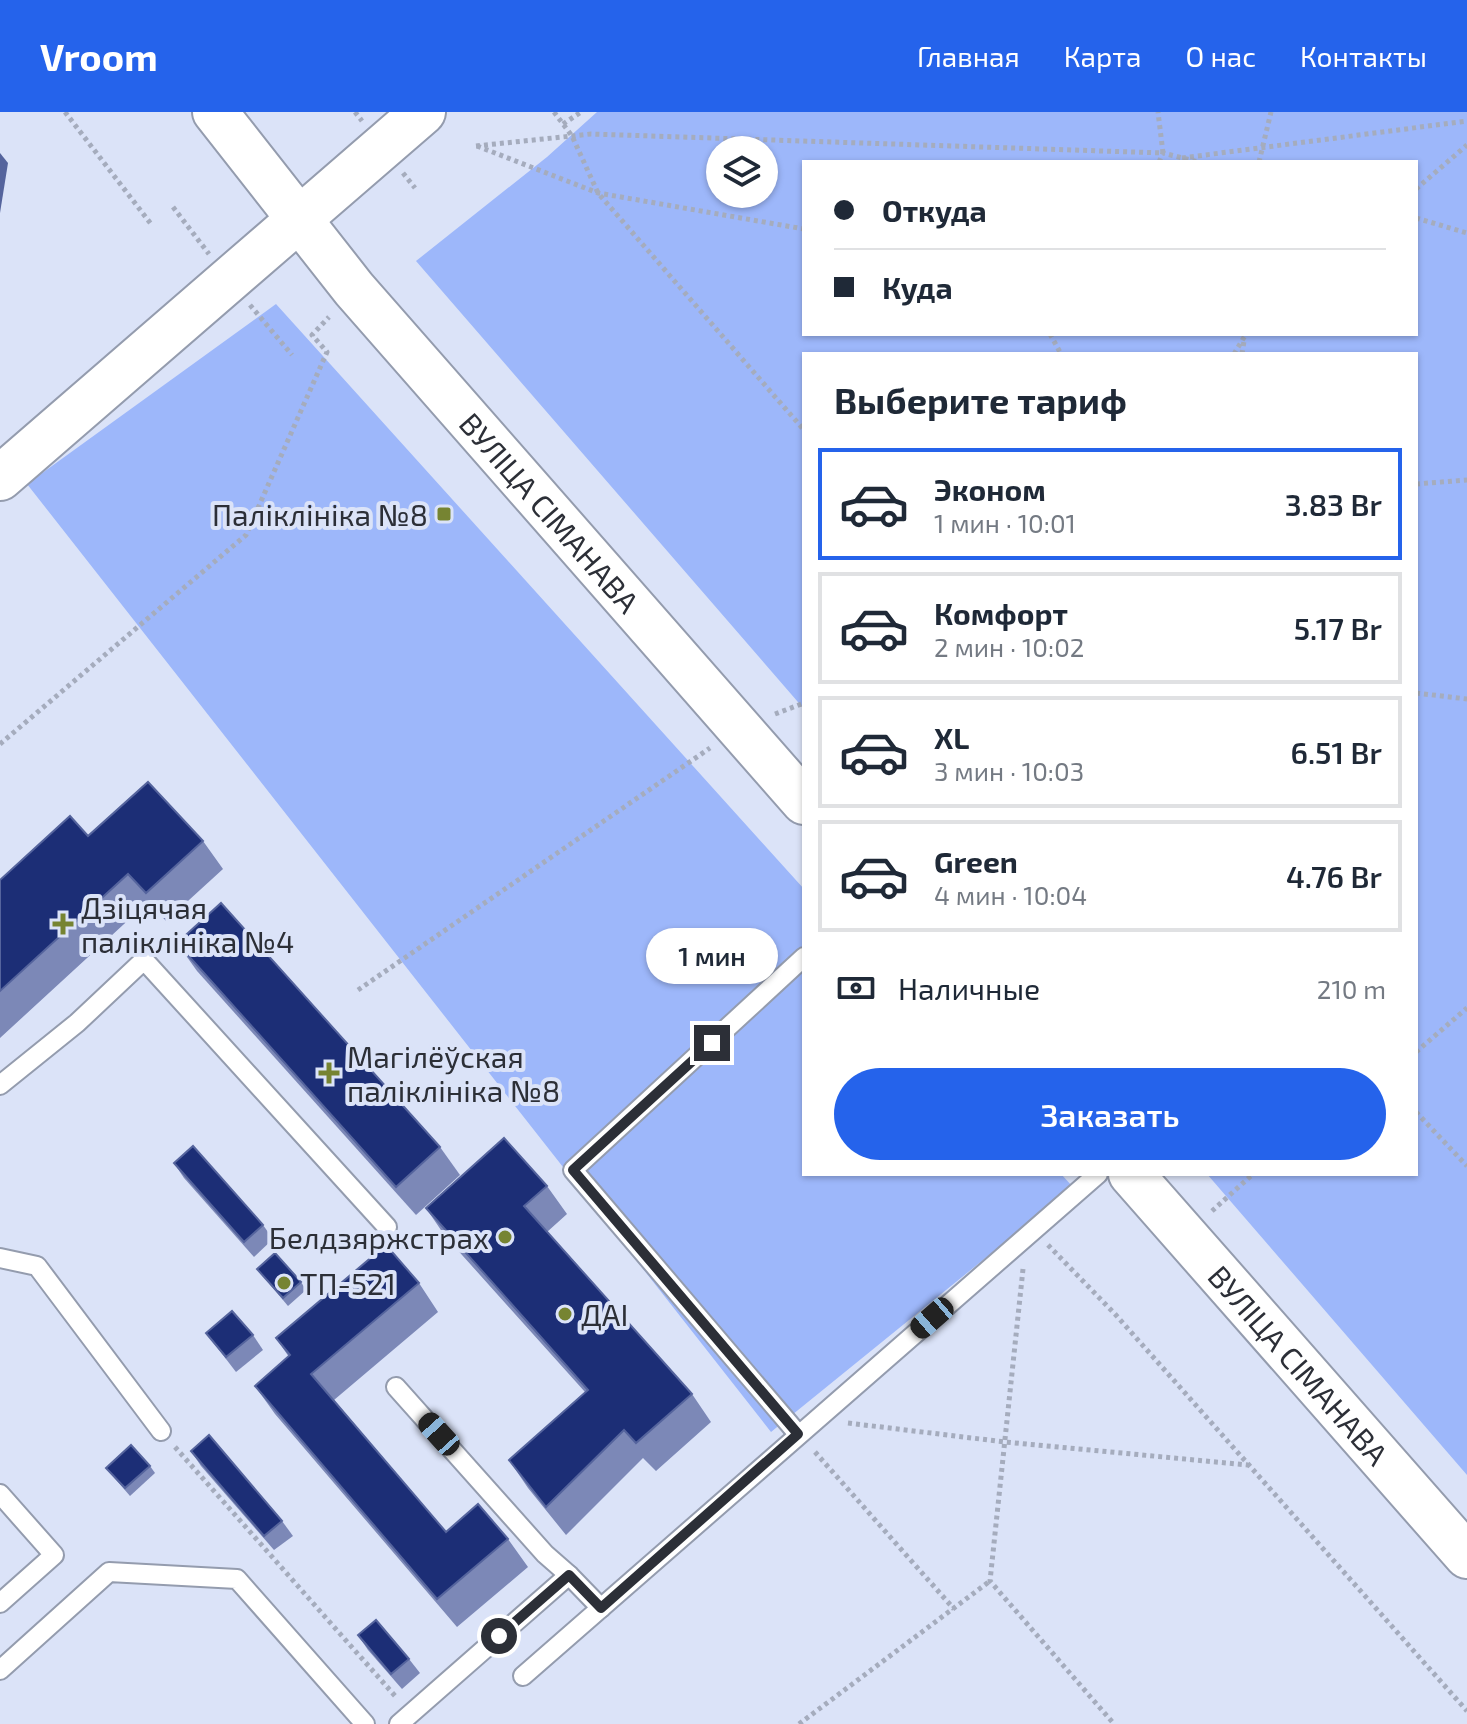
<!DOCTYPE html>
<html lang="ru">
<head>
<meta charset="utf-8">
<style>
	body { margin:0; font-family:"Exo 2",sans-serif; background:#f2f2f3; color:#1f2937; height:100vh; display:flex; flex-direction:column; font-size:30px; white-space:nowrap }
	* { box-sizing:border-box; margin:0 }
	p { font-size:26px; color:#747a83 }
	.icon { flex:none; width:44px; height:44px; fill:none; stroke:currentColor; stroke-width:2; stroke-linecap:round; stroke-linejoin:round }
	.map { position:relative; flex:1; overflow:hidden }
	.details { position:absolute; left:802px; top:240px; width:616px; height:824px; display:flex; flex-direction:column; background:#fff; border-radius:0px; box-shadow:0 2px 6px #0004 }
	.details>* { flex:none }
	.banner { position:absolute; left:802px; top:48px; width:616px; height:176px; border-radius:0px; box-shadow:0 2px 6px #0004; display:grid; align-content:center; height:176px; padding:0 32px; background:#fff }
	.buttons { position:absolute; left:706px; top:24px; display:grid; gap:16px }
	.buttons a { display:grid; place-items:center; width:72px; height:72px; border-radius:50%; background:#fff; box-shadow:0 2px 6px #0004; font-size:40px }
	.end { position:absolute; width:36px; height:36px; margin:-18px; border:10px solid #2c2f37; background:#fff; box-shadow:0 0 0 4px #fff }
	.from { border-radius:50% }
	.bubble { position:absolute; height:56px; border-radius:28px; background:#fff; box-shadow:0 2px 6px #0004; font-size:26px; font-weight:600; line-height:56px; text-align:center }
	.car { position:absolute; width:24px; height:48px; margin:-24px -12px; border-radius:10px; box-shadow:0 0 6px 2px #0007; background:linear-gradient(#222 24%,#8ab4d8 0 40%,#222 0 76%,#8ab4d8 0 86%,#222 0) }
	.banner b { display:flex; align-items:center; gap:28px; height:76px; font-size:30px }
	.banner b+b { border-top:2px solid #e0e1e3 }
	.banner i { width:20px; height:20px; background:#1f2937 }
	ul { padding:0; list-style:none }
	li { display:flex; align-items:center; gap:24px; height:112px; margin:0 16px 12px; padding:0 16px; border:4px solid #e0e1e3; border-radius:0px }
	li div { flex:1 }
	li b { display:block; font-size:30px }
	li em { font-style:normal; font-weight:600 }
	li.current { border-color:#2563eb }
	li>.icon { width:72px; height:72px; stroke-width:1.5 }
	h2 { padding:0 32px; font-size:36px; line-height:96px }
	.pay { display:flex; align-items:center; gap:20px; height:88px; padding:0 32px; font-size:30px }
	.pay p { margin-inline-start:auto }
	.button { display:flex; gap:16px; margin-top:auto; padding:16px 32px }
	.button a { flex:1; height:92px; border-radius:48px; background:#2563eb; color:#fff; font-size:32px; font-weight:600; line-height:92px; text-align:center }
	header { display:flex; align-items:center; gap:48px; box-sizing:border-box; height:112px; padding:0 40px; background:#2563eb; color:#fff }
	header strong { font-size:38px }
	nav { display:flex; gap:44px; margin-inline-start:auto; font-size:28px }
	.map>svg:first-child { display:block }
	.green { fill:#9db7fa; fill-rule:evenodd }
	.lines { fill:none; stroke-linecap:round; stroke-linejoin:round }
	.lane-casing { stroke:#949cae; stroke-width:22 }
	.secondary-casing { stroke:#949cae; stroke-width:48 }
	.path { stroke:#a5acbd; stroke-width:5; stroke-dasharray:4 4; stroke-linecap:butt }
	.lane { stroke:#fff; stroke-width:18 }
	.secondary { stroke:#fff; stroke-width:44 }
	.wall { fill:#7c88b7 }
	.shaded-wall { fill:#55649d }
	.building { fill:#1c2e76; stroke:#55649d; stroke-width:2 }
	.route { stroke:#2c2f37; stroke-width:10 }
	.poi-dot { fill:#768432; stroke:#dbe3f8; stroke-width:3 }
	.labels { text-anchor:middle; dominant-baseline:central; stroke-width:8; stroke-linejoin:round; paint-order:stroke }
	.street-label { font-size:30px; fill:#2c2f37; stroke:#dbe3f8 }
	.poi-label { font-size:30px; fill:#2c2f37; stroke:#dbe3f8; text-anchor:start }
</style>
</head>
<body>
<header>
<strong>Vroom</strong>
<nav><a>Главная</a><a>Карта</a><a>О нас</a><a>Контакты</a></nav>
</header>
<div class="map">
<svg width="1467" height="1612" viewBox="0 0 1467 1612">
	<rect width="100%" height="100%" fill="#dbe3f8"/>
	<!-- green -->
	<g class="green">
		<path d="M597,0h870v1363l-260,-301h209v-820h-612v355l-388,-448 131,-104zM720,38h44v44h-44zM804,50h612v172h-612z"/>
		<path d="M276,192l528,585v285h257l12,13 -302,245 -744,-948z"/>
	</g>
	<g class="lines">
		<!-- lane casing -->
		<g class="lane-casing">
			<g id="lane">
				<path d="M0,973l77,-62 67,-63 243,267"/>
				<path d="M0,1146l37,8 124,165"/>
				<path d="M396,1275l149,167 24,21"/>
				<path d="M798,1322l-225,-264 231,-213"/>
				<path d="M0,1382l54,61 -54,48"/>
				<path d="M0,1558l109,-98 128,7 128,145"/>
				<path d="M523,1564l575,-502"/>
				<path d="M399,1612l170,-149 32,33"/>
			</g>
		</g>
		<!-- secondary casing -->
		<g class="secondary-casing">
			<g id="secondary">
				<path id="s1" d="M215,0l139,177 450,513"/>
				<path d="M0,366l423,-366"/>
				<path id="s2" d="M1131,1062l336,382"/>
			</g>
		</g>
		<!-- path -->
		<g class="path">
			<path d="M65,0l86,112"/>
			<path d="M355,0l7,9"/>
			<path d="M554,0l18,24 26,57 206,237"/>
			<path d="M563,12l18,-12"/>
			<path d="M476,34l115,-12 572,19 -5,-41"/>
			<path d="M477,34l121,47 206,36"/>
			<path d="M1182,46l285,-37"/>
			<path d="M1159,50l4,-9 35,9"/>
			<path d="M1259,50l12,-50"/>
			<path d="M403,61l12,15"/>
			<path d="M1416,77l51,-44"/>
			<path d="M173,95l36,47"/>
			<path d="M1416,106l51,15"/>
			<path d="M250,193l42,50"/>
			<path d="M1050,222l11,20"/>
			<path d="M1234,242l12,-20"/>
			<path d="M1242,242l2,-13"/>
			<path d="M1416,372l51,-4"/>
			<path d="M1416,581l51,6"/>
			<path d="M775,602l29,-11"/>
			<path d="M0,632l246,-209 81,-183 -15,-17 17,-18"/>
			<path d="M358,878l352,-242"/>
			<path d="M1416,940l51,-44"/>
			<path d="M1416,1000l51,54"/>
			<path d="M1212,1099l41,-37"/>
			<path d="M1048,1133l67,69 352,397"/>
			<path d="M1023,1157l-33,312 124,143"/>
			<path d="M848,1311l157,19 243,23"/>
			<path d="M175,1335l221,250"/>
			<path d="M815,1340l139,157"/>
			<path d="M799,1612l191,-143"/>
		</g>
		<!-- lane -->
		<use href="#lane" class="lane"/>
		<!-- secondary -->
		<use href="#secondary" class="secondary"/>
	</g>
	<!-- wall -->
	<g class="wall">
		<path d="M88,724l115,5 20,28 -57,52 -18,-19 -148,136v-158z"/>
		<path d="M177,831l263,204 20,28 -44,40 -219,-244z"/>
		<path d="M174,1051l89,62 10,14 -19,18 -70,-79z"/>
		<path d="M547,1074l20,28 -20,18 145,162 19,28 -55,49 -13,-13 -77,77 -38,-47 -19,-28 76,-68 -140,-156 -19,-28z"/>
		<path d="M257,1157l44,13 5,8 -18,16z"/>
		<path d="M419,1171l19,29 -104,88 112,132 62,7 20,28 -71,60 -182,-213 -20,-28 34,-29 -13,-19z"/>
		<path d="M206,1221l47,2 10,15 -27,22z"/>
		<path d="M191,1339l91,70 11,15 -19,14 -73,-84z"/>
		<path d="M150,1354l5,7 -25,23 -24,-28z"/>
		<path d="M358,1523l51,24 11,14 -18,16 -34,-39z"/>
	</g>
	<!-- shaded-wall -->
	<path class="shaded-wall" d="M0,41l8,10 -8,50z"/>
	<!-- building -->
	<g class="building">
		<path d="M148,670l55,59 -57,52 -18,-19 -128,117v-111l70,-64 18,20z"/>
		<path d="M221,791l219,244 -44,40 -219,-244z"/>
		<path d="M504,1026l43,48 -23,20 168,188 -56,49 -12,-13 -78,77 -37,-47 79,-70 -162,-182z"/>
		<path d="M193,1034l70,79 -19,17 -70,-79z"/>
		<path d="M386,1133l33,38 -108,91 135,158 32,-28 30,35 -71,60 -182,-213 35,-31 -14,-17z"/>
		<path d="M275,1141l26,29 -18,16 -26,-29z"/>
		<path d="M232,1199l21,24 -27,22 -20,-24z"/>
		<path d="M209,1323l73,86 -18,15 -73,-85z"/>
		<path d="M131,1333l19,21 -25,22 -19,-20z"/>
		<path d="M376,1508l33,39 -18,15 -33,-39z"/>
	</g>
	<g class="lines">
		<!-- route -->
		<path class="route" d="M499,1524l70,-61 32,33 197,-174 -225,-264 139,-127"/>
	</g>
	<!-- markers -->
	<g class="poi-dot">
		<rect x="436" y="394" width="16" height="16" rx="4"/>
		<path d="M59 800h8v8h8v8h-8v8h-8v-8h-8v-8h8z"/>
		<path d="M325 949h8v8h8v8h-8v8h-8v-8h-8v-8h8z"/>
		<circle cx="505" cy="1125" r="8"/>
		<circle cx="284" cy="1171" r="8"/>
		<circle cx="565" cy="1202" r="8"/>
	</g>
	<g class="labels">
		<!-- street labels -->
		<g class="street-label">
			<text stroke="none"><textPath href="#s1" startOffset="522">ВУЛІЦА СІМАНАВА</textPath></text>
			<text stroke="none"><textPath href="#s2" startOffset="254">ВУЛІЦА СІМАНАВА</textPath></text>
		</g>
		<!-- poi labels -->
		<g class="poi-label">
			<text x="428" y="402" text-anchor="end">Паліклініка №8</text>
			<text x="81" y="795">Дзіцячая<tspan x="81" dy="34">паліклініка №4</tspan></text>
			<text x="347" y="944">Магілёўская<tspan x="347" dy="34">паліклініка №8</tspan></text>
			<text x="489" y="1125" text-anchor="end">Белдзяржстрах</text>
			<text x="300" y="1171">ТП-521</text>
			<text x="581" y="1202">ДАІ</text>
		</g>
	</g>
</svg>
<div class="buttons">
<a><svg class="icon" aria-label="layers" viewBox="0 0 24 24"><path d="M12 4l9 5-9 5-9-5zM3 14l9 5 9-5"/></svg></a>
</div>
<i class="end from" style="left:499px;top:1524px"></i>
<i class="end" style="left:712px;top:931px"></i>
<div class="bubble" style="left:646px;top:816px;width:132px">1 мин</div>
<i class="car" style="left:932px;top:1206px;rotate:229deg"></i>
<i class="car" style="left:439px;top:1322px;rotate:318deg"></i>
<div class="banner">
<b><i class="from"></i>Откуда</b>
<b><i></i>Куда</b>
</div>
<section class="details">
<h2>Выберите тариф</h2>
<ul>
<li class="current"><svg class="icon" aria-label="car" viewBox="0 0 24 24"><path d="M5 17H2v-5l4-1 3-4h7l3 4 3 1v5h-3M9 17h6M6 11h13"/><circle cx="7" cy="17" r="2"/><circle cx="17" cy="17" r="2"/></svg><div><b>Эконом</b><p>1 мин · 10:01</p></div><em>3.83 Br</em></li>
<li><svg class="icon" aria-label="car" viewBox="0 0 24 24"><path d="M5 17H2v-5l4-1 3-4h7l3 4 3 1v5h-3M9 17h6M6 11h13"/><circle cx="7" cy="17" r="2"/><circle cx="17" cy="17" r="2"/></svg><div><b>Комфорт</b><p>2 мин · 10:02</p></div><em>5.17 Br</em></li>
<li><svg class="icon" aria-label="car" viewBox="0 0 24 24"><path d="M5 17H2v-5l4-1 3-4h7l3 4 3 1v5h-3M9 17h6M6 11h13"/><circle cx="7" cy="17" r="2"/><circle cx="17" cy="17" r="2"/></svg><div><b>XL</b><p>3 мин · 10:03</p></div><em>6.51 Br</em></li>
<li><svg class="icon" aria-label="car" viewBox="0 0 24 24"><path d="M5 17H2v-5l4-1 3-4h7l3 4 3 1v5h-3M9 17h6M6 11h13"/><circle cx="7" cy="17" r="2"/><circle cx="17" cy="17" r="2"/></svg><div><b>Green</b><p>4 мин · 10:04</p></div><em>4.76 Br</em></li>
</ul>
<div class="pay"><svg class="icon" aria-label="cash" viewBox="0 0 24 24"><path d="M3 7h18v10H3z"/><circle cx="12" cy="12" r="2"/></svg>Наличные<p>210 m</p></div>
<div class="button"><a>Заказать</a></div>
</section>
</div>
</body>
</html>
